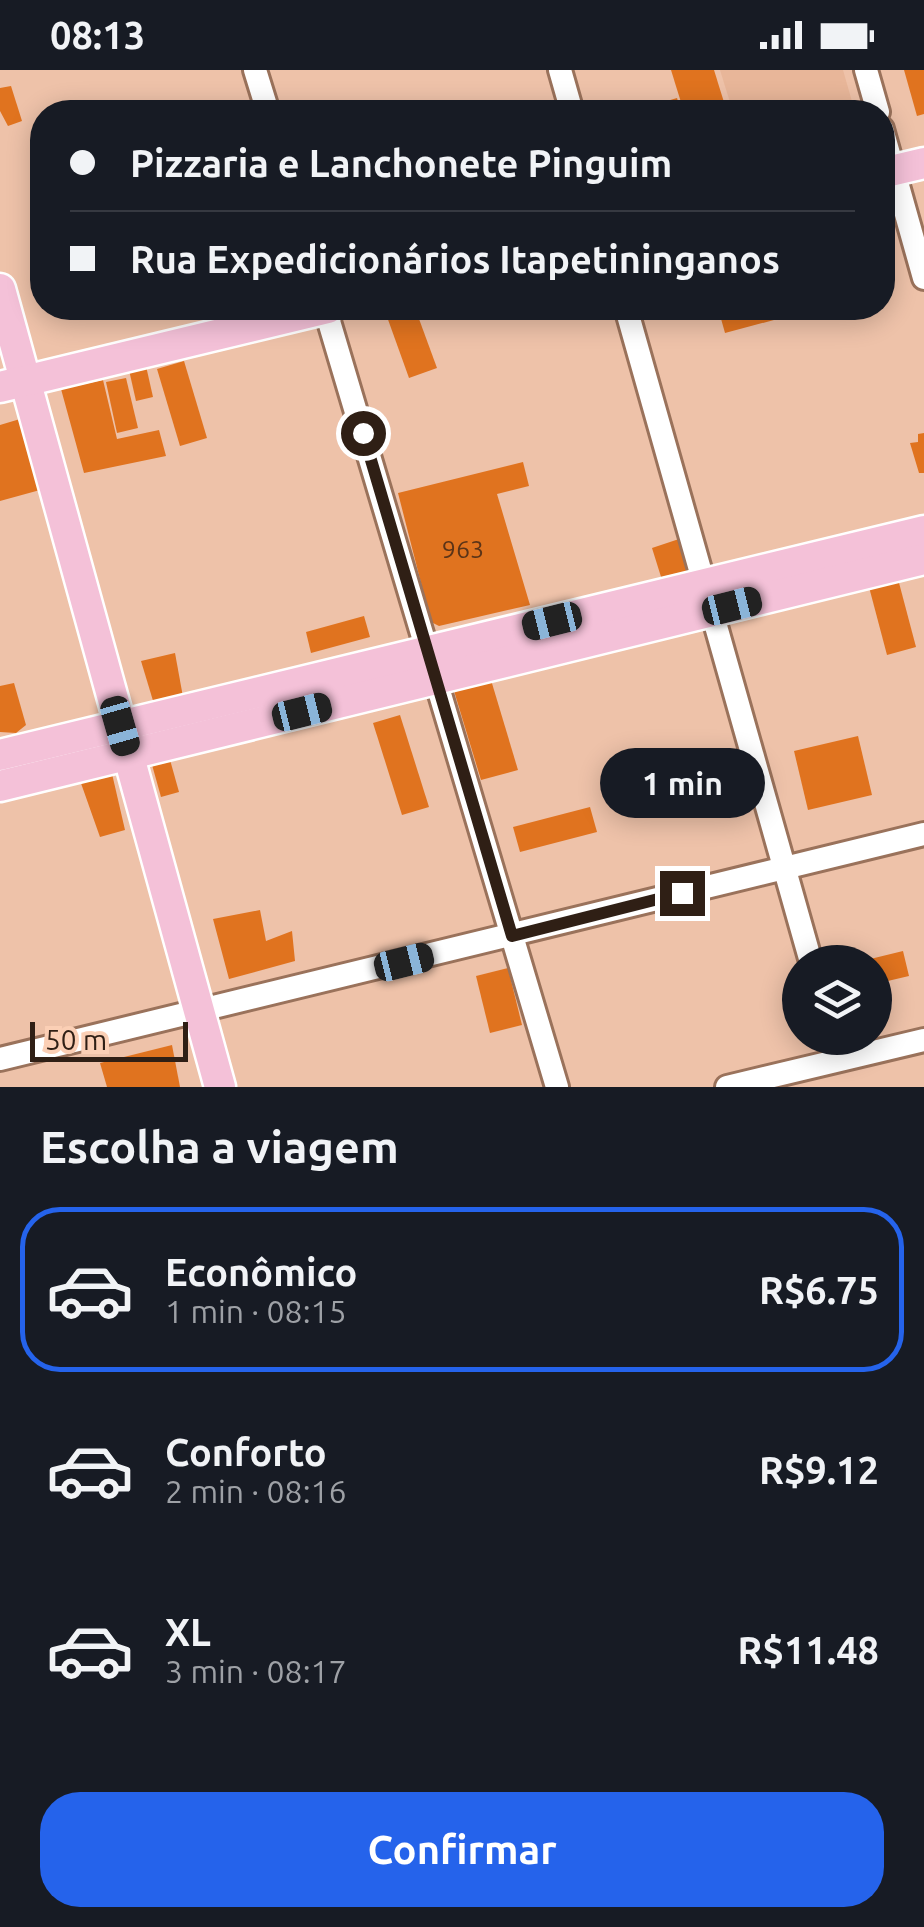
<!DOCTYPE html>
<html lang="pt">
<head>
<meta charset="utf-8">
<style>
	body { margin:0; font-family:Ubuntu,sans-serif; background:#20242c; color:#f1f3f6; height:100vh; display:flex; flex-direction:column; font-size:38px; white-space:nowrap }
	* { box-sizing:border-box; margin:0 }
	p { font-size:32px; color:#9ea1a6 }
	.icon { flex:none; width:55px; height:55px; fill:none; stroke:currentColor; stroke-width:2; stroke-linecap:round; stroke-linejoin:round }
	.map { position:relative; height:1017px; overflow:hidden }
	.sheet { display:flex; flex-direction:column; background:#171b24; flex:1 }
	.sheet>* { flex:none }
	.hud { position:absolute; left:30px; top:30px; width:865px; height:220px; border-radius:40px; box-shadow:0 5px 25px #0003; display:grid; align-content:center; height:220px; padding:0 40px; background:#171b24 }
	.controls { position:absolute; left:782px; top:875px; display:grid; gap:20px }
	.controls a { display:grid; place-items:center; width:110px; height:110px; border-radius:50%; background:#171b24; box-shadow:0 5px 25px #0003; font-size:50px }
	.scale { position:absolute; left:30px; bottom:25px; width:158px; box-sizing:border-box; padding-left:10px; border:5px solid #2f1f15; border-top:0; font-size:28px; line-height:35px; white-space:nowrap; color:#2f1f15; -webkit-text-stroke:8px #fbcfb5; paint-order:stroke }
	.end { position:absolute; width:45px; height:45px; margin:-22px; border:12px solid #2f1f15; background:#fff; box-shadow:0 0 0 5px #fff }
	.from { border-radius:50% }
	.bubble { position:absolute; height:70px; border-radius:35px; background:#171b24; box-shadow:0 5px 25px #0003; font-size:32px; font-weight:600; line-height:70px; text-align:center }
	.car { position:absolute; width:30px; height:60px; margin:-30px -15px; border-radius:12px; box-shadow:0 0 8px 2px #0007; background:linear-gradient(#222 24%,#8ab4d8 0 40%,#222 0 76%,#8ab4d8 0 86%,#222 0) }
	.hud b { display:flex; align-items:center; gap:35px; height:95px; font-size:38px }
	.hud b+b { border-top:2px solid #363941 }
	.hud i { width:25px; height:25px; background:#f1f3f6 }
	ul { padding:0; list-style:none }
	li { display:flex; align-items:center; gap:30px; height:165px; margin:0 20px 15px; padding:0 20px; border:5px solid transparent; border-radius:40px }
	li div { flex:1 }
	li b { display:block; font-size:38px }
	li em { font-style:normal; font-weight:600 }
	li.selected { border-color:#2563eb }
	li>.icon { width:90px; height:90px; stroke-width:1.5 }
	h2 { padding:0 40px; font-size:45px; line-height:120px }
	.cta { display:flex; gap:20px; margin-top:auto; padding:20px 40px }
	.cta a { flex:1; height:115px; border-radius:40px; background:#2563eb; color:#fff; font-size:40px; font-weight:600; line-height:115px; text-align:center }
	.status { display:flex; justify-content:space-between; align-items:center; height:70px; padding:0 50px; background:#171b24; direction:ltr }
	.status svg { height:28px; fill:currentColor }
	.map>svg:first-child { display:block }
	.built { fill:#e8b699 }
	.building { fill:#e0731f }
	.lines { fill:none; stroke-linecap:round; stroke-linejoin:round }
	.minor-casing { stroke:#9a725b; stroke-width:28 }
	.major-casing { stroke:#fff; stroke-width:35 }
	.minor { stroke:#fff; stroke-width:22 }
	.major { stroke:#f4c1d8; stroke-width:30 }
	.route { stroke:#2f1f15; stroke-width:12 }
	.labels { text-anchor:middle; dominant-baseline:central; stroke-width:8; stroke-linejoin:round; paint-order:stroke }
	.number-label { font-size:25px; fill:#5b3418 }
</style>
</head>
<body>
<div class="status"><b>08:13</b><svg viewBox="0 0 49 12"><path d="M0 12V9h3v3zM5 12V6h3v6zM10 12V3h3v9zM15 12V0h3v12zM26 1h20v11H26zM47 4h2v5h-2z"/></svg></div>
<div class="map">
<svg width="924" height="1017" viewBox="0 0 924 1017">
	<rect width="100%" height="100%" fill="#eec2a9"/>
	<!-- built -->
	<path class="built" d="M720,0h123l12,42h-122z"/>
	<!-- building -->
	<g class="building">
		<path d="M671,0h43l13,42h-43z"/>
		<path d="M904,0h20v44l-7,2z"/>
		<path d="M11,16l11,35 -14,5 -8,-15v-23z"/>
		<path d="M677,28l4,14h-21l-3,-8z"/>
		<path d="M404,238h11l22,60 -28,10 -23,-64z"/>
		<path d="M718,238h65l2,9 -60,16z"/>
		<path d="M184,291l23,77 -27,8 -23,-77z"/>
		<path d="M146,296l7,31 -17,4 -7,-31z"/>
		<path d="M126,308l12,50 -21,5 -11,-51z"/>
		<path d="M103,310l14,59 42,-9 7,26 -82,17 -23,-84z"/>
		<path d="M20,349l20,71 -40,11v-76z"/>
		<path d="M924,363v40h-5l-9,-30 8,-1v-8z"/>
		<path d="M523,392l6,24 -32,8 33,111 -91,21 -8,-4 -33,-129z"/>
		<path d="M679,469l10,32 -27,9 -10,-32z"/>
		<path d="M898,509l18,68 -29,8 -18,-68z"/>
		<path d="M364,546l6,21 -59,16 -5,-21z"/>
		<path d="M175,583l8,44 -29,7 -13,-43z"/>
		<path d="M488,600l30,100 -37,10 -30,-99z"/>
		<path d="M14,613l12,42 -10,8 -16,-1v-46z"/>
		<path d="M400,645l29,92 -27,8 -29,-92z"/>
		<path d="M858,666l14,59 -64,15 -14,-59z"/>
		<path d="M167,679l12,43 -18,5 -12,-43z"/>
		<path d="M110,695l15,65 -25,7 -23,-65z"/>
		<path d="M590,737l7,25 -77,20 -7,-25z"/>
		<path d="M260,840l6,31 26,-10 3,30 -66,18 -16,-60z"/>
		<path d="M903,881l6,25 -34,8v-22h-17z"/>
		<path d="M508,898l14,57 -32,8 -14,-57z"/>
		<path d="M172,975l8,42h-73l-7,-24z"/>
	</g>
	<g class="lines">
		<!-- minor casing -->
		<g class="minor-casing">
			<g id="minor">
				<path d="M255,0l13,42"/>
				<path d="M560,0l12,42"/>
				<path d="M866,0l12,42"/>
				<path d="M882,59l42,149"/>
				<path d="M325,238l232,779"/>
				<path d="M626,238l185,654"/>
				<path d="M0,989l924,-225"/>
				<path d="M727,1017l197,-47"/>
			</g>
		</g>
		<!-- major casing -->
		<g class="major-casing">
			<g id="major">
				<path d="M882,103l42,-10"/>
				<path d="M0,219l220,798"/>
				<path d="M0,317l328,-79"/>
				<path d="M0,685l924,-224"/>
				<path d="M0,716l924,-227"/>
			</g>
		</g>
		<!-- minor -->
		<use href="#minor" class="minor"/>
		<!-- major -->
		<use href="#major" class="major"/>
	</g>
	<g class="lines">
		<!-- route -->
		<path class="route" d="M363,363l149,503 170,-43"/>
	</g>
	<g class="labels">
		<!-- number labels -->
		<g class="number-label">
			<text x="463" y="479">963</text>
		</g>
	</g>
</svg>
<div class="controls">
<a><svg class="icon" aria-label="layers" viewBox="0 0 24 24"><path d="M12 4l9 5-9 5-9-5zM3 14l9 5 9-5"/></svg></a>
</div>
<div class="scale">50 m</div>
<i class="end from" style="left:363px;top:363px"></i>
<i class="end" style="left:682px;top:823px"></i>
<div class="bubble" style="left:600px;top:678px;width:165px">1 min</div>
<i class="car" style="left:732px;top:536px;rotate:76deg"></i>
<i class="car" style="left:552px;top:551px;rotate:256deg"></i>
<i class="car" style="left:302px;top:642px;rotate:76deg"></i>
<i class="car" style="left:120px;top:656px;rotate:164deg"></i>
<i class="car" style="left:404px;top:892px;rotate:76deg"></i>
<div class="hud">
<b><i class="from"></i>Pizzaria e Lanchonete Pinguim</b>
<b><i></i>Rua Expedicionários Itapetininganos</b>
</div>
</div>
<section class="sheet">
<h2>Escolha a viagem</h2>
<ul>
<li class="selected"><svg class="icon" aria-label="car" viewBox="0 0 24 24"><path d="M5 17H2v-5l4-1 3-4h7l3 4 3 1v5h-3M9 17h6M6 11h13"/><circle cx="7" cy="17" r="2"/><circle cx="17" cy="17" r="2"/></svg><div><b>Econômico</b><p>1 min · 08:15</p></div><em>R$6.75</em></li>
<li><svg class="icon" aria-label="car" viewBox="0 0 24 24"><path d="M5 17H2v-5l4-1 3-4h7l3 4 3 1v5h-3M9 17h6M6 11h13"/><circle cx="7" cy="17" r="2"/><circle cx="17" cy="17" r="2"/></svg><div><b>Conforto</b><p>2 min · 08:16</p></div><em>R$9.12</em></li>
<li><svg class="icon" aria-label="car" viewBox="0 0 24 24"><path d="M5 17H2v-5l4-1 3-4h7l3 4 3 1v5h-3M9 17h6M6 11h13"/><circle cx="7" cy="17" r="2"/><circle cx="17" cy="17" r="2"/></svg><div><b>XL</b><p>3 min · 08:17</p></div><em>R$11.48</em></li>
</ul>
<div class="cta"><a>Confirmar</a></div>
</section>
</body>
</html>
